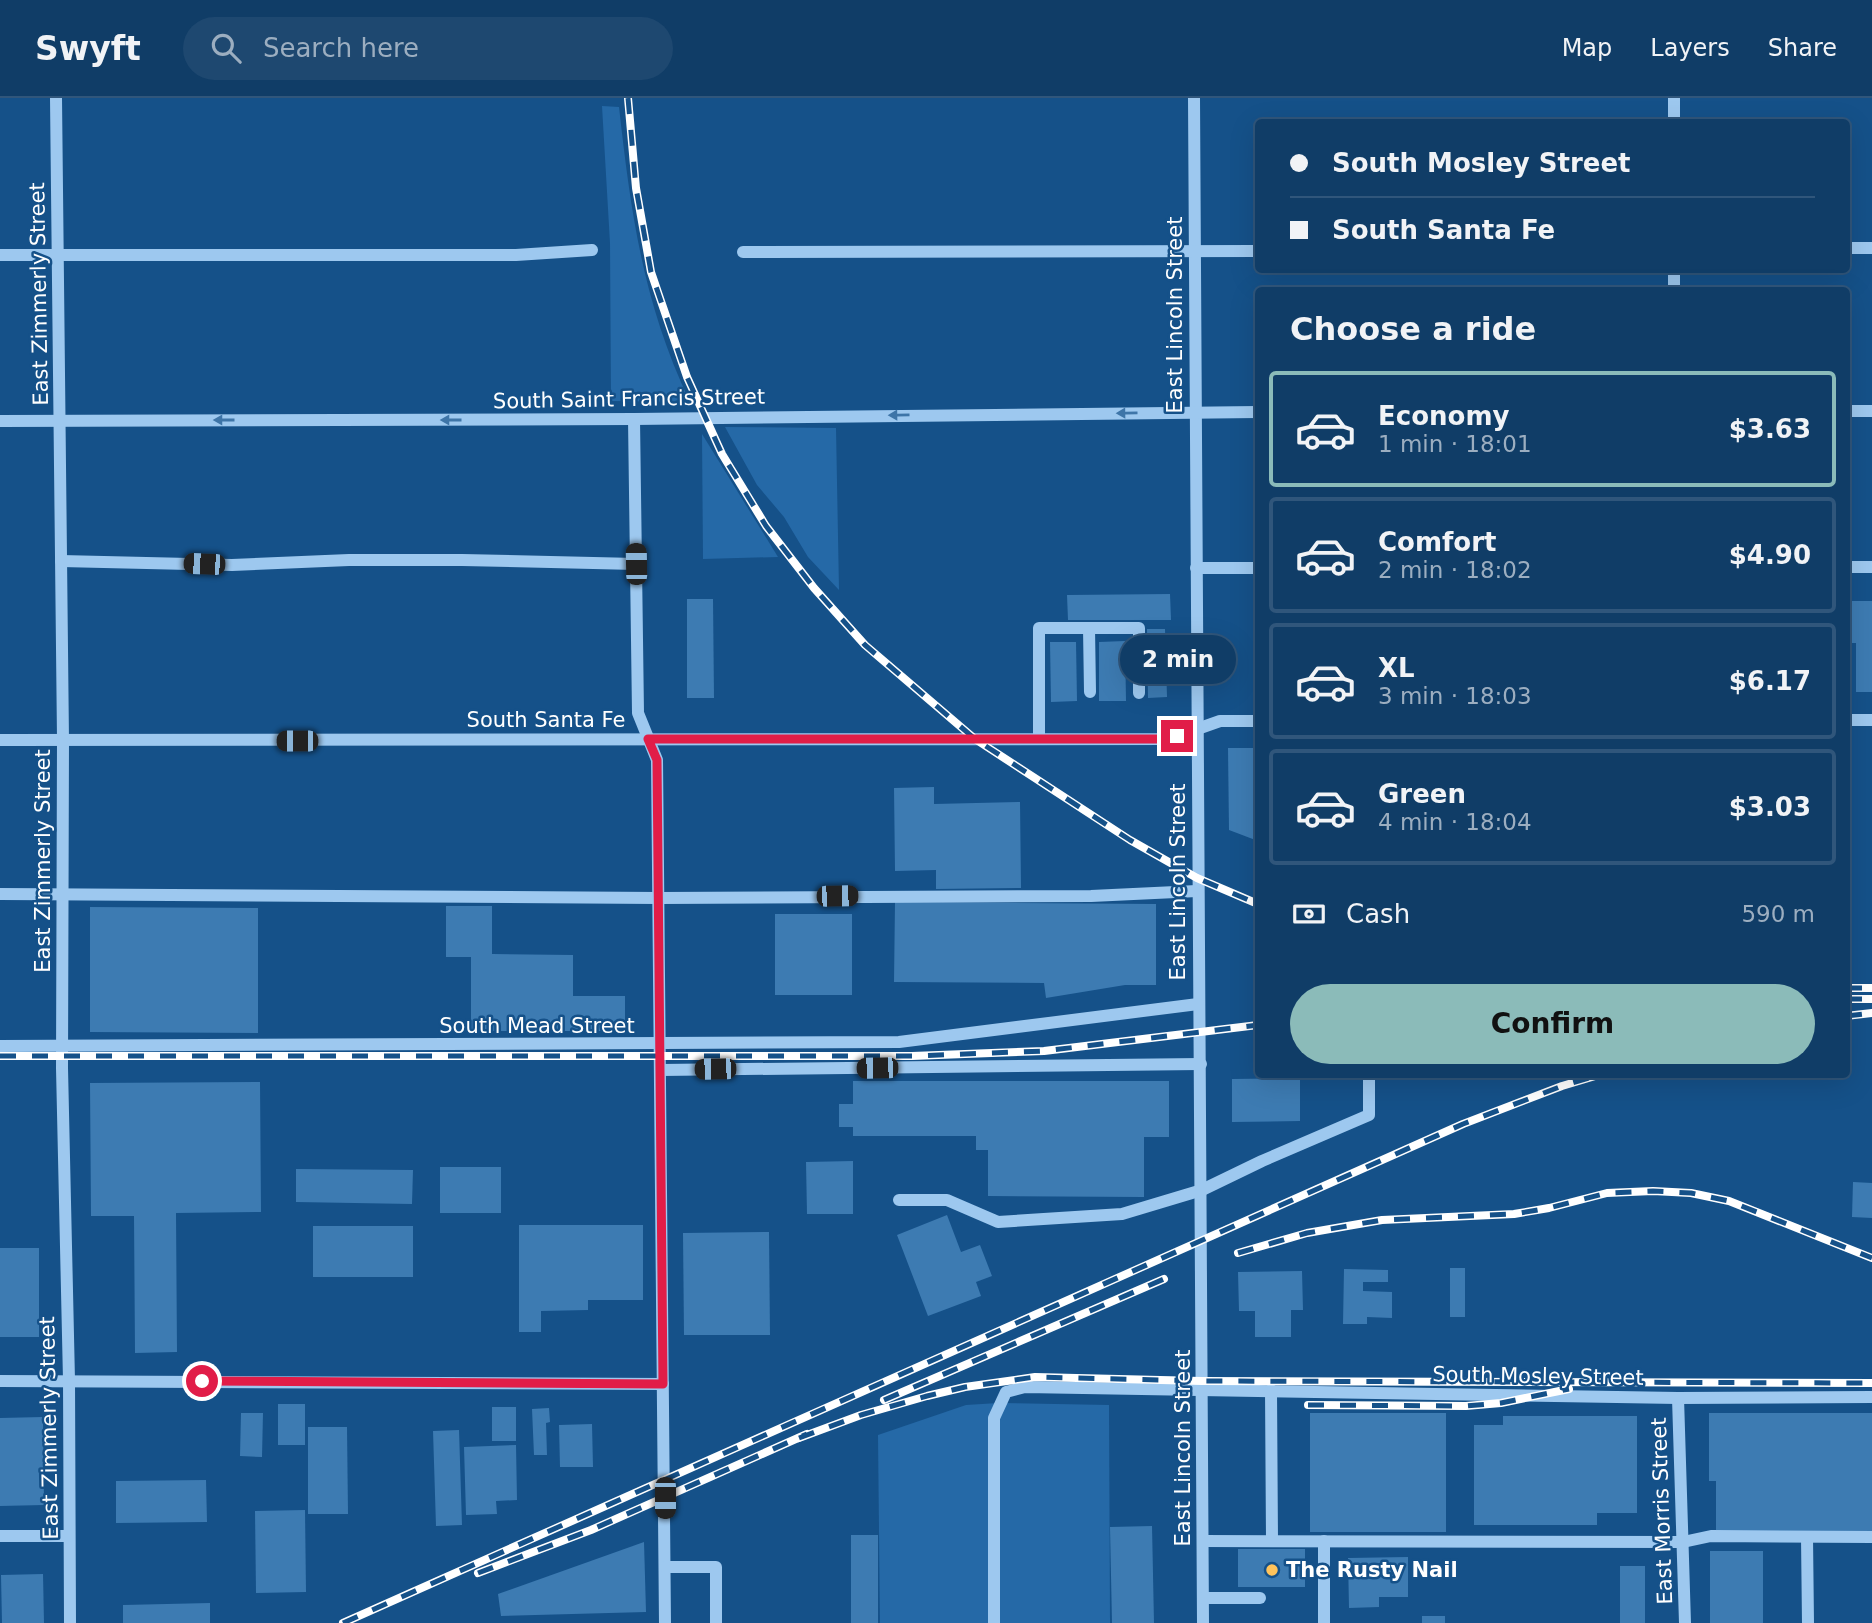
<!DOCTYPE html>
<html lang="en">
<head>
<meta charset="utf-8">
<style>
	body { margin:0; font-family:"DejaVu Sans",sans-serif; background:#1e4870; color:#f1f3f6; height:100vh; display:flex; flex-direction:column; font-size:26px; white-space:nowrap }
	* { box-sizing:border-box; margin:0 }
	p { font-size:23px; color:#9caec0 }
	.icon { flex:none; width:38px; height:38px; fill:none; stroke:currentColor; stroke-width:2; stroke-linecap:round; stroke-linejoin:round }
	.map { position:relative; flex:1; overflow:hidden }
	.details { position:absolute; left:1255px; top:189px; width:595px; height:791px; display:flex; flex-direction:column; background:#103d67; border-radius:7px; box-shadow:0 7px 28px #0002,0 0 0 2px #30567b }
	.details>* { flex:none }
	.hud { position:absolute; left:1255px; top:21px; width:595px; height:154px; border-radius:7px; box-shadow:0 7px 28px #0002,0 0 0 2px #30567b; display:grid; align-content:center; height:154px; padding:0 35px; background:#103d67 }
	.end { position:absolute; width:32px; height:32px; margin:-16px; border:9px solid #e11d48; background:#fff; box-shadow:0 0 0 4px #fff }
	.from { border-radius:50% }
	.bubble { position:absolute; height:49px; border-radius:24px; background:#103d67; box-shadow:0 7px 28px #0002,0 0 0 2px #30567b; font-size:23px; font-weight:700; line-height:49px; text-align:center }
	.car { position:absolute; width:21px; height:42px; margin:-21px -10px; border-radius:9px; box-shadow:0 0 5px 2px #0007; background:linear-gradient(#222 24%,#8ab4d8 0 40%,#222 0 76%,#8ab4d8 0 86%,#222 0) }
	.hud b { display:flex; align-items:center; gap:24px; height:66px; font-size:26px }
	.hud b+b { border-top:2px solid #30567b }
	.hud i { width:18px; height:18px; background:#f1f3f6 }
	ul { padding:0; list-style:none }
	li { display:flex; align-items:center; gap:21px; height:116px; margin:0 14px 10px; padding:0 21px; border:4px solid #30567b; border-radius:7px }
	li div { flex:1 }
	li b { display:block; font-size:26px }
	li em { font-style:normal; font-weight:700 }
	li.on { border-color:#8bbbb9 }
	li>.icon { width:63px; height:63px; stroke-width:1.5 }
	h2 { padding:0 35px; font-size:32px; line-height:84px }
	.pay { display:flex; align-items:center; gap:18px; height:77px; padding:0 35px; font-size:26px }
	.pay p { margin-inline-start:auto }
	.primary-button { display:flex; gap:14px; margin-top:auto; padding:14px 35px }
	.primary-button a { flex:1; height:80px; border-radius:42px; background:#8bbbb9; color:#111; font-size:28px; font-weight:700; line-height:80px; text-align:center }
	header { display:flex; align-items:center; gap:42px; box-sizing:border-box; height:98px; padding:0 35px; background:#103d67; border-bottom:2px solid #30567b }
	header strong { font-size:33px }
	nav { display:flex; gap:38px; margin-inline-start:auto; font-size:24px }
	.search { width:490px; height:63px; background:#1e4870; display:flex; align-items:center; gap:18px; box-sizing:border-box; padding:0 24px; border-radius:38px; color:#9caec0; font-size:26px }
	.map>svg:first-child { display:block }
	.green { fill:#2569a7 }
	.building { fill:#3d7bb2 }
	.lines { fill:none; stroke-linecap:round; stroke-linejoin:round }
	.minor { stroke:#9dc8ef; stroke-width:12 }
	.rail-casing { stroke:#fff; stroke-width:8 }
	.rail { stroke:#155189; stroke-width:5; stroke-dasharray:16; stroke-linecap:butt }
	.oneway { fill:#3e75a8 }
	.route { stroke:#e11d48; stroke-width:9 }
	.poi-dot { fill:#ffc35b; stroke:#155189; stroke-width:2.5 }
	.labels { text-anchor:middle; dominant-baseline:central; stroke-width:5; stroke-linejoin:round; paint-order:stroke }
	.street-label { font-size:21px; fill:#fff; stroke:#155189 }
	.poi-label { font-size:21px; font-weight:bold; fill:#fff; stroke:#155189; text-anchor:start }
</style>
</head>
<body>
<header>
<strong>Swyft</strong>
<div class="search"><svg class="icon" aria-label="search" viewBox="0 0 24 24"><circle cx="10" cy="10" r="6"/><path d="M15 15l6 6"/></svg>Search here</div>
<nav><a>Map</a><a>Layers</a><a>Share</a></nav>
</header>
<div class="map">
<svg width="1872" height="1525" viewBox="0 0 1872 1525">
	<rect width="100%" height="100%" fill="#155189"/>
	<!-- green -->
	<g class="green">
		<path d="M602,8l17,1c12,107 24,196 71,295l-79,-1 -1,-158z"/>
		<path d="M725,329l111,1 3,162 -31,-33 -24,-40 -27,-32z"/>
		<path d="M702,336l76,123 -75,2z"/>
		<path d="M998,1305l111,2 1,218h-230l-2,-188 88,-30z"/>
	</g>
	<!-- building -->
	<g class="building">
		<path d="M1170,496l1,26h-103l-1,-25z"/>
		<path d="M687,501h26l1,99h-27z"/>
		<path d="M1846,503h26v91h-16v-49h-10z"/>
		<path d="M1147,531h18l2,68 -19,1z"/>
		<path d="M1125,543l1,60h-27v-59z"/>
		<path d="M1050,544h26l1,59 -26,1z"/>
		<path d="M1228,650h30v93l-29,-11z"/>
		<path d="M934,689v17l86,-2 1,86 -85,1v-19l-41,1 -1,-83z"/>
		<path d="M895,804l261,2v81h-31l-79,13 -2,-15 -150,-1z"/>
		<path d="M446,808h46v48l81,1v41h52v35h-154v-74h-25z"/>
		<path d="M90,809l168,1v125l-168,-1z"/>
		<rect x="775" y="816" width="77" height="81"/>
		<path d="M1300,980v43l-68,1v-43z"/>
		<path d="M853,983h316v56h-25v60l-156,-1v-46h-12v-14h-123v-9h-14v-23h14z"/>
		<path d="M260,984l1,130 -85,1 1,139 -42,1 -1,-137h-43l-1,-133z"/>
		<path d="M853,1063v53h-46l-1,-52z"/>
		<rect x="440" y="1069" width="61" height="46"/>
		<path d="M296,1071l117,1 -1,34 -116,-2z"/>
		<path d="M1853,1084l19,1v35l-20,-1z"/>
		<path d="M947,1117l14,37 19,-7 12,31 -16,6 5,14 -53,20 -31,-81z"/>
		<path d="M519,1127h124v75h-55v10l-47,1v21h-22z"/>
		<rect x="313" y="1128" width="100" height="51"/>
		<path d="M769,1134l1,103h-86l-1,-102z"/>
		<rect x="0" y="1150" width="39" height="89"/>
		<rect x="1450" y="1170" width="15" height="49"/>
		<path d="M1344,1171l44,1v12h-25v9l29,1v26l-25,-1v7h-24z"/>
		<path d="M1302,1173l1,39h-12v27h-36v-26h-16l-1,-39z"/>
		<rect x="278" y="1306" width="27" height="41"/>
		<rect x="492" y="1309" width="24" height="34"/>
		<path d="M549,1310l1,14 -4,1 1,32h-13l-2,-46z"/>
		<path d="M241,1315h22l-1,44 -22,-1z"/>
		<rect x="1310" y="1315" width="136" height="119"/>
		<path d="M1709,1315h163v118h-156v-50h-7z"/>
		<path d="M1503,1318h134v97h-40v12h-123v-100h29z"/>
		<path d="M43,1319l1,88 -44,1v-88z"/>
		<path d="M592,1326l1,43h-33l-1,-42z"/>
		<path d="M308,1329h39l1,87h-40z"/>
		<path d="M459,1332l3,95 -26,1 -3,-95z"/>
		<path d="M516,1347l1,55 -21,1 1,13 -31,1 -2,-68z"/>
		<path d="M206,1382l1,42 -91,1v-42z"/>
		<path d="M305,1412l1,82 -50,1 -1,-82z"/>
		<path d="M1152,1428l2,97h-42l-2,-96z"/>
		<rect x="851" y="1437" width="27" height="88"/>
		<path d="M644,1444l2,70 -145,4 -3,-22z"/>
		<rect x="1238" y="1451" width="67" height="38"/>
		<rect x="1710" y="1453" width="53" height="72"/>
		<path d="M1408,1459v40h-29v10l-30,1 -1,-50z"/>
		<rect x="1620" y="1468" width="25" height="57"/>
		<path d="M43,1476l1,49h-42l-1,-48z"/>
		<path d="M210,1505v20h-87v-18z"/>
		<rect x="1422" y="1518" width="23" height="7"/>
	</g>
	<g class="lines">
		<!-- minor -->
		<g class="minor">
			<path d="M56,0l7,642 -1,328 7,312 1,243"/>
			<path d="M1194,0c0,508 9,1017 9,1525"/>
			<path d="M1674,0v24"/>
			<path d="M1846,150h26"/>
			<path d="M743,154l515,-1"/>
			<path d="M0,157h516l76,-5"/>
			<path d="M1674,172v20"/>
			<path d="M1846,313h26"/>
			<path d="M634,321l4,294 19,47 8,863"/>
			<path d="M0,323l634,-2 624,-7"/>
			<path d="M61,463l171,4 117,-5h113l174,4"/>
			<path d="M1846,469h26"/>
			<path d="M1196,470h62"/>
			<path d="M1089,530l1,64"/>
			<path d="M1846,622h26"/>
			<path d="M1039,641v-111h100v65"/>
			<path d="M0,642l1169,-1 51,-18h38"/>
			<path d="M0,796l659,4 432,-2 106,-5"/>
			<path d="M0,948l899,-4 299,-38"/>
			<path d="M661,972l540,-6"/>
			<path d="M899,1102h48l51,22 124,-8 80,-24 60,-29 107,-46v-39"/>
			<path d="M0,1283l663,3"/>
			<path d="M1271,1292l1,151"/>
			<path d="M1678,1300l7,225"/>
			<path d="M0,1438h69"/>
			<path d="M1807,1439l1,86"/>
			<path d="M1203,1443l480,1 28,-6 161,1"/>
			<path d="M1324,1443v82"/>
			<path d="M665,1469h51v56"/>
			<path d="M1203,1500h57"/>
			<path d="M994,1525v-205l12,-26 19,-5 653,11 194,-1"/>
		</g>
		<!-- rail casing -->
		<g class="rail-casing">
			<g id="rail">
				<path d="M628,0l8,90 15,84 36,105 35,77 44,72 48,62 51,57 110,94 155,101 67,38 61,26"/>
				<path d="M1846,890h26"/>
				<path d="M1846,901h26"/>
				<path d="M1846,918l26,-3"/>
				<path d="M0,958h912l132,-5 214,-26"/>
				<path d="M1238,1155l69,-20 75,-13 132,-6 35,-6 58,-15 46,-2 38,2 38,8 143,57"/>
				<path d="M884,1302l280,-121"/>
				<path d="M1308,1307l158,1 35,-3 68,-14"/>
				<path d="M799,1340l62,-23 66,-19 38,-9 70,-10 167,4 670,2"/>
				<path d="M478,1475l113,-43 216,-96"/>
				<path d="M343,1525l1120,-499 99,-38 40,-12"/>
			</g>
		</g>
		<!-- rail -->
		<use href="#rail" class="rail"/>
	</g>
	<!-- one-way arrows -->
	<defs><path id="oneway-solid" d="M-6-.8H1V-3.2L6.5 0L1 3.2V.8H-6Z" transform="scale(1.75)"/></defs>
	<g class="oneway">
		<use href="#oneway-solid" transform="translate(1127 315) rotate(179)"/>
		<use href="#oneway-solid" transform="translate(899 317) rotate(179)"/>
		<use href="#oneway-solid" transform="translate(224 322) rotate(180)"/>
		<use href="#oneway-solid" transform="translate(451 322) rotate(180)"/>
	</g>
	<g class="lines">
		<!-- route -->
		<path class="route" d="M202,1283l461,3 -6,-624 -9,-21h521l8,-3"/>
	</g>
	<!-- markers -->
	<circle class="poi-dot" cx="1272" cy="1472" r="7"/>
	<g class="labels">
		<!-- street labels -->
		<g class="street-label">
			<text transform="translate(39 196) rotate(-91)">East Zimmerly Street</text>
			<text transform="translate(1175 217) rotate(-90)">East Lincoln Street</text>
			<text transform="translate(629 301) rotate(-1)">South Saint Francis Street</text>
			<text x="546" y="622">South Santa Fe</text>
			<text transform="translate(43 763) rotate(-90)">East Zimmerly Street</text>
			<text transform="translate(1178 784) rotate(-90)">East Lincoln Street</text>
			<text x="537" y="928">South Mead Street</text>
			<text transform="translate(1538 1278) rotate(1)">South Mosley Street</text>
			<text transform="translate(49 1330) rotate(-91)">East Zimmerly Street</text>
			<text transform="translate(1183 1350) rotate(-90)">East Lincoln Street</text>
			<text transform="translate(1662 1413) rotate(-92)">East Morris Street</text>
		</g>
		<!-- poi labels -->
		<g class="poi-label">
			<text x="1286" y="1472">The Rusty Nail</text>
		</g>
	</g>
</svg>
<i class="end from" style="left:202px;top:1283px"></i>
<i class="end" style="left:1177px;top:638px"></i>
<div class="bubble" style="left:1120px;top:537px;width:116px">2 min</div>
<i class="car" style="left:204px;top:466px;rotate:272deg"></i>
<i class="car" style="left:636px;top:466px;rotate:359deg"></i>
<i class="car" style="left:297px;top:643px;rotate:270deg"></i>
<i class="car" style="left:837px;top:798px;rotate:89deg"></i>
<i class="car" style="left:877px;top:970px;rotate:269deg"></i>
<i class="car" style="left:715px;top:971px;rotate:269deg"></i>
<i class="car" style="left:665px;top:1400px;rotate:180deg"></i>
<div class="hud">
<b><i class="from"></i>South Mosley Street</b>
<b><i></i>South Santa Fe</b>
</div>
<section class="details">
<h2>Choose a ride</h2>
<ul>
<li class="on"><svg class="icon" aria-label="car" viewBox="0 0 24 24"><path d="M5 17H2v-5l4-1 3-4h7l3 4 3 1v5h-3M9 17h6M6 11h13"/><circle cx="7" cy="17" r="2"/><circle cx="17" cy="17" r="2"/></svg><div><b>Economy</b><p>1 min · 18:01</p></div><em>$3.63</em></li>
<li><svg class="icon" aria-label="car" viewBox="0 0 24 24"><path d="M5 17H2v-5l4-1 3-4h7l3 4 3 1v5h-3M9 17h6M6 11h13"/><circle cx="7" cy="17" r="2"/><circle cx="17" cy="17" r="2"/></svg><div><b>Comfort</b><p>2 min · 18:02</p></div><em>$4.90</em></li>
<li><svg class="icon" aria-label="car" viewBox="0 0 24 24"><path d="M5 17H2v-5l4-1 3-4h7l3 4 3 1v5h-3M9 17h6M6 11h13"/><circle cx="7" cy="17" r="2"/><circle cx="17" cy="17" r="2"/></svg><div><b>XL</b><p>3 min · 18:03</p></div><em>$6.17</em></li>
<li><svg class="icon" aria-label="car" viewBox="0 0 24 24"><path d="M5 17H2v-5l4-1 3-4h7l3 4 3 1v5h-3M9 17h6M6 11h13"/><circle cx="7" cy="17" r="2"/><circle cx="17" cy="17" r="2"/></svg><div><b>Green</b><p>4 min · 18:04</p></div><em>$3.03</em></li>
</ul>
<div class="pay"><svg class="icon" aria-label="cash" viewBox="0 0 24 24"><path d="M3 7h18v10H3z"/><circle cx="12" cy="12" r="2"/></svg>Cash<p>590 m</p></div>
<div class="primary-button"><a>Confirm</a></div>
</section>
</div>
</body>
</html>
